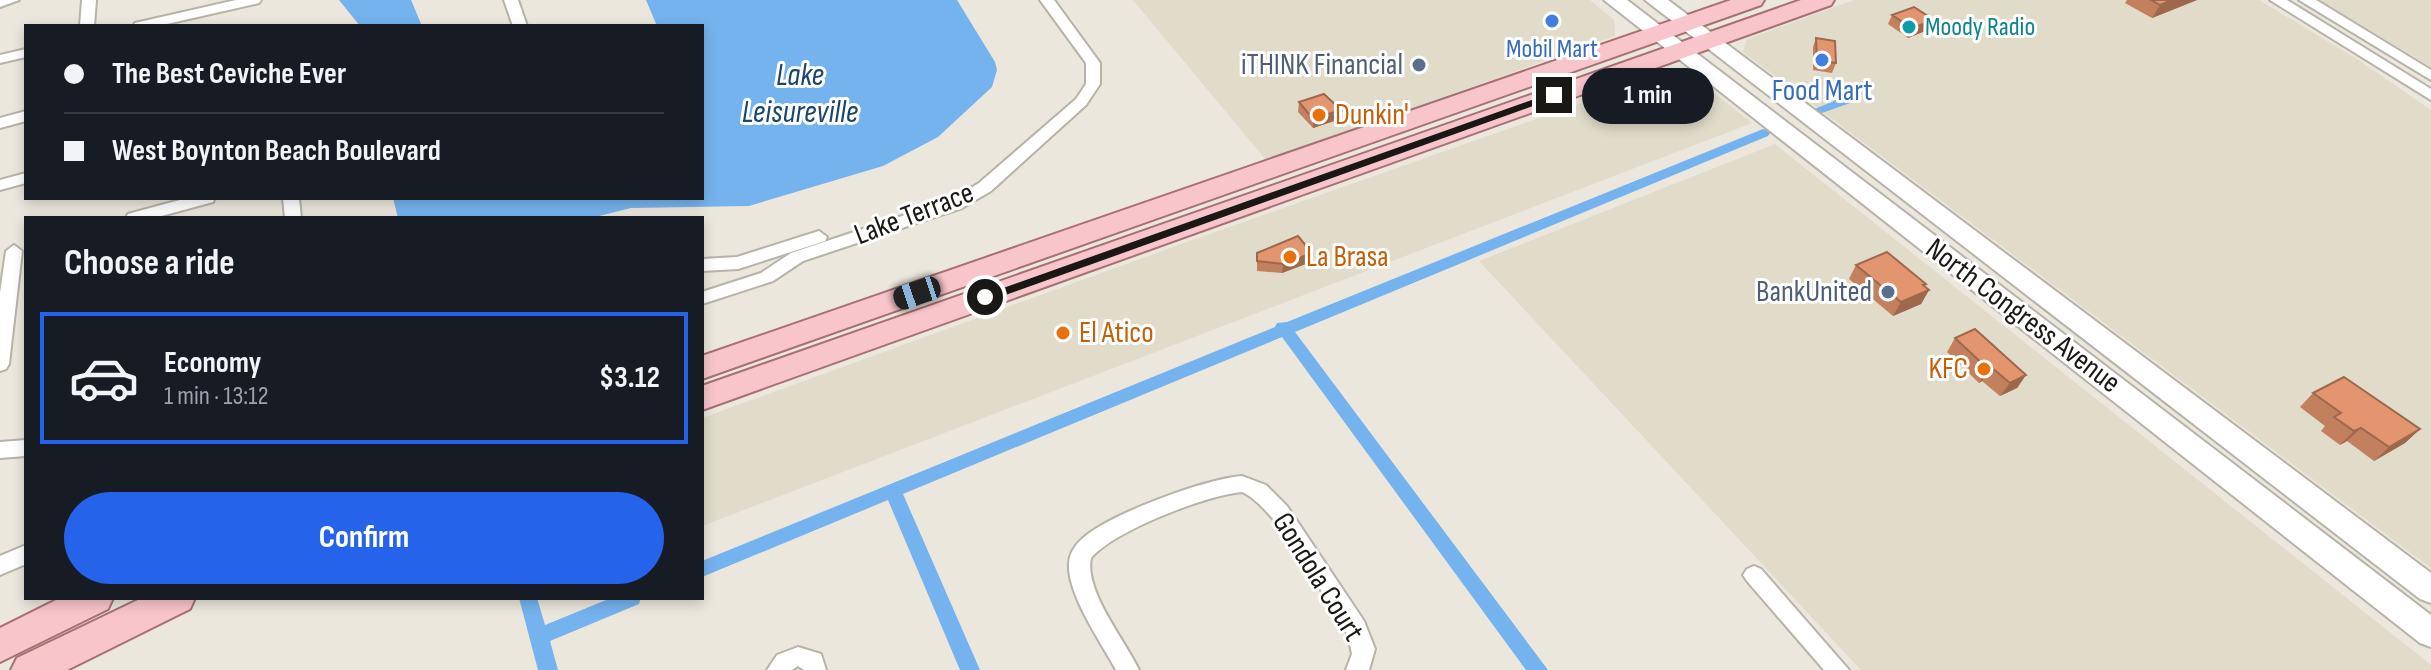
<!DOCTYPE html>
<html lang="en">
<head>
<meta charset="utf-8">
<style>
	body { margin:0; font-family:"Sofia Sans Condensed",sans-serif; background:#242831; color:#f1f3f6; height:100vh; display:flex; flex-direction:column; font-size:30px; white-space:nowrap }
	* { box-sizing:border-box; margin:0 }
	p { font-size:26px; color:#9ea1a6 }
	.icon { flex:none; width:44px; height:44px; fill:none; stroke:currentColor; stroke-width:2; stroke-linecap:round; stroke-linejoin:round }
	.map { position:relative; flex:1; overflow:hidden }
	.side { position:absolute; left:24px; top:216px; width:680px; height:384px; display:flex; flex-direction:column; background:#171b24; border-radius:0px; box-shadow:0 4px 12px #0003 }
	.side>* { flex:none }
	.hud { position:absolute; left:24px; top:24px; width:680px; height:176px; border-radius:0px; box-shadow:0 4px 12px #0003; display:grid; align-content:center; height:176px; padding:0 40px; background:#171b24 }
	.end { position:absolute; width:36px; height:36px; margin:-18px; border:10px solid #191814; background:#fff; box-shadow:0 0 0 4px #fff }
	.from { border-radius:50% }
	.bubble { position:absolute; height:56px; border-radius:28px; background:#171b24; box-shadow:0 4px 12px #0003; font-size:26px; font-weight:700; line-height:56px; text-align:center }
	.car { position:absolute; width:24px; height:48px; margin:-24px -12px; border-radius:10px; box-shadow:0 0 6px 2px #0007; background:linear-gradient(#222 24%,#8ab4d8 0 40%,#222 0 76%,#8ab4d8 0 86%,#222 0) }
	.hud b { display:flex; align-items:center; gap:28px; height:76px; font-size:30px }
	.hud b+b { border-top:2px solid #363941 }
	.hud i { width:20px; height:20px; background:#f1f3f6 }
	ul { padding:0; list-style:none }
	li { display:flex; align-items:center; gap:24px; height:132px; margin:0 16px 12px; padding:0 24px; border:4px solid transparent; border-radius:0px }
	li div { flex:1 }
	li b { display:block; font-size:30px }
	li em { font-style:normal; font-weight:700 }
	li.on { border-color:#2563eb }
	li>.icon { width:72px; height:72px; stroke-width:1.5 }
	h2 { padding:0 40px; font-size:36px; line-height:96px }
	.primary-button { display:flex; gap:16px; margin-top:auto; padding:16px 40px }
	.primary-button a { flex:1; height:92px; border-radius:48px; background:#2563eb; color:#fff; font-size:32px; font-weight:700; line-height:92px; text-align:center }
	.map>svg:first-child { display:block }
	.built { fill:#e1dbca }
	.water { fill:#75b3ee }
	.lines { fill:none; stroke-linecap:round; stroke-linejoin:round }
	.canal { fill:#75b3ee; fill-rule:evenodd }
	.street-casing { stroke:#b7b3a9; stroke-width:4 }
	.secondary-casing { stroke:#b7b3a9; stroke-width:4 }
	.primary-casing { stroke:#a77073; stroke-width:4 }
	.street { fill:#fff; fill-rule:evenodd }
	.secondary { fill:#fff; fill-rule:evenodd }
	.primary { fill:#f8c5ca; fill-rule:evenodd }
	.wall { fill:#c2805f }
	.shaded-wall { fill:#9e684d }
	.building { fill:#e2956e; stroke:#9e684d; stroke-width:2 }
	.route { fill:#191814 }
	.shop-dot { fill:#3f7fe0; stroke:#fff; stroke-width:3 }
	.culture-dot { fill:#0f9aa8; stroke:#fff; stroke-width:3 }
	.service-dot { fill:#5c6f8a; stroke:#fff; stroke-width:3 }
	.food-dot { fill:#e8710a; stroke:#fff; stroke-width:3 }
	.labels { text-anchor:middle; dominant-baseline:central; stroke-width:6; stroke-linejoin:round; paint-order:stroke }
	.far-culture-label { font-size:26px; fill:#0d838f; stroke:#fff; text-anchor:start }
	.far-shop-label { font-size:26px; fill:#366cbe; stroke:#fff }
	.service-label { font-size:30px; fill:#4e5e75; stroke:#fff; text-anchor:end }
	.shop-label { font-size:30px; fill:#366cbe; stroke:#fff }
	.food-label { font-size:30px; fill:#c56008; stroke:#fff; text-anchor:start }
	.street-label { font-size:30px; fill:#191814; stroke:#fff }
	.water-label { font-size:32px; font-style:italic; fill:#19466c; stroke:#fff }
</style>
</head>
<body>
<div class="map">
<svg width="2431" height="670" viewBox="0 0 2431 670">
	<rect width="100%" height="100%" fill="#ebe7dd"/>
	<!-- built -->
	<g class="built">
		<path d="M1133,0h457l24,20 1,16 -349,124z"/>
		<path d="M1854,0h405l98,59 74,51v458l-688,-516 4,-13z"/>
		<path d="M2320,0h111v67z"/>
		<path d="M1669,72l21,2 62,49 -1050,403v-108l485,-176z"/>
		<path d="M1775,144l656,521v5h-570l-382,-409z"/>
	</g>
	<!-- water -->
	<g class="water">
		<path d="M339,0h72l11,26h-62z"/>
		<path d="M646,0h311l38,62 2,8 -5,17 -54,50 -55,29 -134,40 -118,2 -40,10h-193l-5,-20h309v-172h-45z"/>
	</g>
	<g class="lines">
		<!-- canal -->
		<g class="canal">
			<path d="M1851,94l5,1v6l-37,13 -7,-4z"/>
			<path d="M1763,129l5,1 2,3 -2,3 -473,196 253,338h-22l-244,-333 -379,157 77,176h-20l-72,-170 -186,77v-16l573,-234 2,-4 10,-1z"/>
			<path d="M519,598h18l8,27 66,-27h30l-2,6 -89,37 8,29h-20z"/>
		</g>
		<!-- street casing -->
		<g class="street-casing">
			<g id="street">
				<path d="M0,0h19l-19,7z"/>
				<path d="M82,0h14l-2,26h-14z"/>
				<path d="M236,0h25l-2,3 -101,23h-25l2,-3z"/>
				<path d="M504,0h14l9,26h-14z"/>
				<path d="M1040,0h14l46,63v21l-14,21 -95,86 -29,17 -159,53 -30,20 -71,23v-12l59,-19 30,-20 159,-53 29,-17 97,-84 10,-15v-21z"/>
				<path d="M2270,0h17l144,89v11z"/>
				<path d="M2299,0h17l115,70v10z"/>
				<path d="M26,49v8l-26,6v-8z"/>
				<path d="M26,111v10l-26,7v-10z"/>
				<path d="M26,173v10l-26,7v-10z"/>
				<path d="M187,198h28l-2,4 -59,16h-28l2,-4z"/>
				<path d="M283,198h16l2,20h-16z"/>
				<path d="M819,231l8,6 -2,4 -87,28 -36,2v-12l35,-2z"/>
				<path d="M14,245l8,6 -13,113 -3,5 -6,2v-78l6,-42z"/>
				<path d="M26,440v16l-26,2v-16z"/>
				<path d="M1242,476l24,9 21,21 77,115 11,28 -6,21h-23l6,-16 -4,-19c-22,-35 -71,-128 -106,-143 -36,3 -128,39 -151,66 -7,33 34,82 48,112h-23c-14,-26 -49,-76 -47,-106 0,-10 6,-19 14,-26 27,-24 122,-59 159,-62z"/>
				<path d="M26,545v19l-26,11v-19z"/>
				<path d="M1754,566l7,3 88,101h-25l-77,-89 -4,-6 4,-6z"/>
				<path d="M798,647l23,7 5,16h-22l-6,-4 -6,4h-25l10,-15z"/>
			</g>
		</g>
		<!-- secondary casing -->
		<g class="secondary-casing">
			<g id="secondary">
				<path d="M1604,0h23l804,615v32l-11,-4z"/>
				<path d="M1645,0h23l763,573v30l-11,-4z"/>
			</g>
		</g>
		<!-- primary casing -->
		<g class="primary-casing">
			<g id="primary">
				<path d="M1731,0h33l-3,5 -1059,374v-23z"/>
				<path d="M1801,0h33l-3,5 -1129,405v-24z"/>
				<path d="M60,598h53l-5,11 -108,53v-34z"/>
				<path d="M142,598h53l-5,11 -123,61h-56l6,-12z"/>
			</g>
		</g>
		<!-- street -->
		<use href="#street" class="street"/>
		<!-- secondary -->
		<use href="#secondary" class="secondary"/>
		<!-- primary -->
		<use href="#primary" class="primary"/>
	</g>
	<!-- wall -->
	<g class="wall">
		<path d="M2127,0h70l-45,18 -27,-15z"/>
		<path d="M1892,15l38,14 -22,9 -20,-14z"/>
		<path d="M1816,38l20,25 -4,10 -19,-3v-23z"/>
		<path d="M1299,102l41,17 -27,9 -15,-16z"/>
		<path d="M1257,253l54,9 -29,11 -25,-2z"/>
		<path d="M1856,265l73,25 -8,14 -28,12 -44,-37z"/>
		<path d="M1955,338l71,37 -9,13 -17,8 -18,-15 -3,2 -32,-31z"/>
		<path d="M2313,393l107,36 -15,14 -31,18 -27,-20 -7,4 -19,-14 4,-5 -25,-19z"/>
	</g>
	<!-- shaded-wall -->
	<g class="shaded-wall">
		<path d="M2172,0h25l-45,18 8,-13z"/>
		<path d="M1934,20l-4,9 -22,9 4,-10z"/>
		<path d="M1341,110l-1,9 -27,9v-9z"/>
		<path d="M1312,253l-1,9 -29,11 1,-9z"/>
		<path d="M1926,284l-5,10 8,-4 -8,14 -28,12 8,-14z"/>
		<path d="M1991,367l-9,14 -3,2 9,-14z"/>
		<path d="M2026,375l-9,13 -17,8 10,-13z"/>
		<path d="M2361,428l-14,13 -7,4 14,-14z"/>
		<path d="M2420,429l-15,14 -31,18 15,-14z"/>
	</g>
	<!-- building -->
	<g class="building">
		<path d="M2151,0h21l-12,5z"/>
		<path d="M1914,7l20,13 -22,8 -20,-13z"/>
		<path d="M1816,38l19,3 1,22 -19,-3z"/>
		<path d="M1324,94l17,16 -28,9 -14,-17z"/>
		<path d="M1298,236l14,17 -29,11 -26,-3v-8z"/>
		<path d="M1887,252l39,32 -3,1 6,5 -28,12 -45,-37z"/>
		<path d="M1975,329l51,46 -16,8 -19,-16 -3,2 -33,-31z"/>
		<path d="M2344,377l76,52 -31,18 -28,-19 -7,3 -20,-14 7,-4 -28,-20z"/>
	</g>
	<!-- route -->
	<path class="route" d="M1554,92h4v5l-569,204h-9l-2,-4z"/>
	<!-- markers -->
	<g class="shop-dot">
		<circle cx="1552" cy="21" r="8"/>
		<circle cx="1822" cy="60" r="8"/>
	</g>
	<circle class="culture-dot" cx="1909" cy="27" r="8"/>
	<g class="service-dot">
		<circle cx="1419" cy="65" r="8"/>
		<circle cx="1888" cy="292" r="8"/>
	</g>
	<g class="food-dot">
		<circle cx="1319" cy="115" r="8"/>
		<circle cx="1290" cy="257" r="8"/>
		<circle cx="1063" cy="333" r="8"/>
		<circle cx="1984" cy="369" r="8"/>
	</g>
	<g class="labels">
		<!-- far-culture labels -->
		<g class="far-culture-label">
			<text x="1925" y="27">Moody Radio</text>
		</g>
		<!-- far-shop labels -->
		<g class="far-shop-label">
			<text x="1552" y="49">Mobil Mart</text>
		</g>
		<!-- service labels -->
		<g class="service-label">
			<text x="1403" y="65">iTHINK Financial</text>
			<text x="1872" y="292">BankUnited</text>
		</g>
		<!-- shop labels -->
		<g class="shop-label">
			<text x="1822" y="91">Food Mart</text>
		</g>
		<!-- food labels -->
		<g class="food-label">
			<text x="1335" y="115">Dunkin'</text>
			<text x="1306" y="257">La Brasa</text>
			<text x="1079" y="333">El Atico</text>
			<text x="1968" y="369" text-anchor="end">KFC</text>
		</g>
		<!-- street labels -->
		<g class="street-label">
			<text transform="translate(914 214) rotate(-21)">Lake Terrace</text>
			<text transform="translate(2023 316) rotate(37)">North Congress Avenue</text>
			<text transform="translate(1318 577) rotate(58)">Gondola Court</text>
		</g>
		<!-- water labels -->
		<g class="water-label">
			<text x="800" y="75">Lake<tspan x="800" dy="37">Leisureville</tspan></text>
		</g>
	</g>
</svg>
<i class="end from" style="left:985px;top:297px"></i>
<i class="end" style="left:1554px;top:95px"></i>
<div class="bubble" style="left:1582px;top:68px;width:132px">1 min</div>
<i class="car" style="left:917px;top:293px;rotate:251deg"></i>
<div class="hud">
<b><i class="from"></i>The Best Ceviche Ever</b>
<b><i></i>West Boynton Beach Boulevard</b>
</div>
<section class="side">
<h2>Choose a ride</h2>
<ul>
<li class="on"><svg class="icon" aria-label="car" viewBox="0 0 24 24"><path d="M5 17H2v-5l4-1 3-4h7l3 4 3 1v5h-3M9 17h6M6 11h13"/><circle cx="7" cy="17" r="2"/><circle cx="17" cy="17" r="2"/></svg><div><b>Economy</b><p>1 min · 13:12</p></div><em>$3.12</em></li>
</ul>
<div class="primary-button"><a>Confirm</a></div>
</section>
</div>
</body>
</html>
